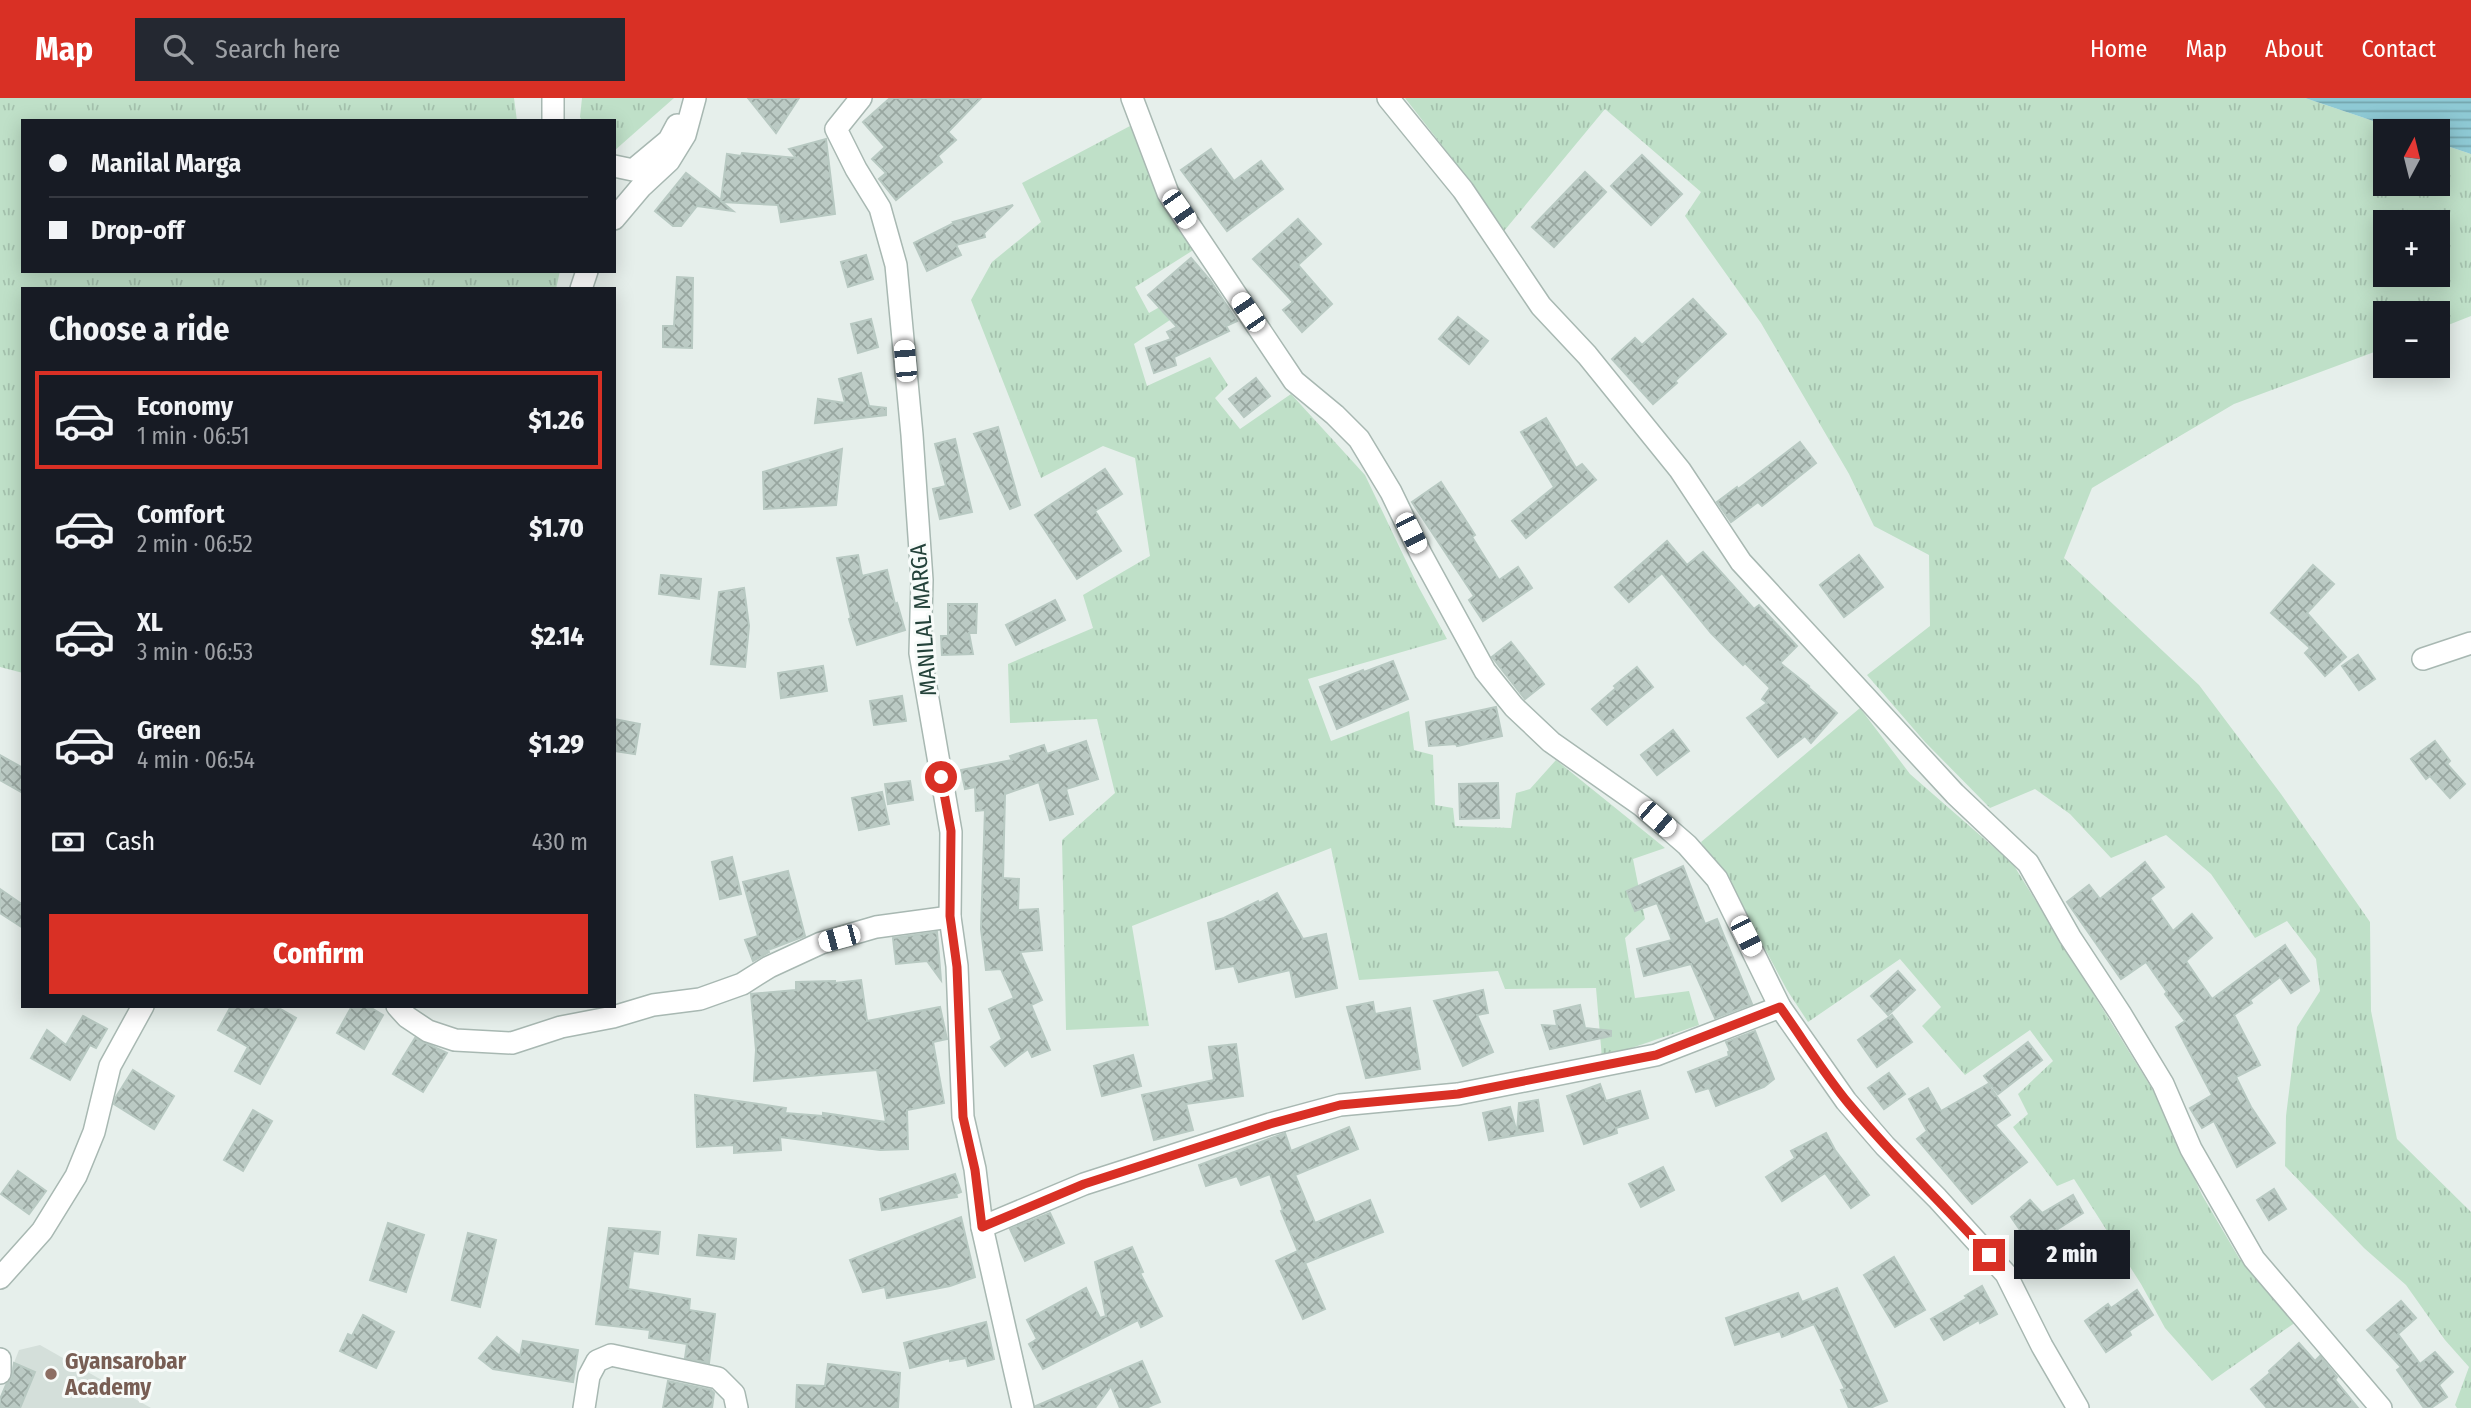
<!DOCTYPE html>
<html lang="en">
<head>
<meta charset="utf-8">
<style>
	body { margin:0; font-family:"Fira Sans Condensed",sans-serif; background:#242831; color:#f1f3f6; height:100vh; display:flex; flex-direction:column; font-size:26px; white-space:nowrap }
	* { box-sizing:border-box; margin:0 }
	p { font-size:23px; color:#9ea1a6 }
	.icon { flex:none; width:38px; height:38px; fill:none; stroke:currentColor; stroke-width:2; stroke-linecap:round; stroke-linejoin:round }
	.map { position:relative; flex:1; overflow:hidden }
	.panel { position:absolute; left:21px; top:189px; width:595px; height:721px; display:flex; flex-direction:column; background:#171b24; border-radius:0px; box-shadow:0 4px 18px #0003 }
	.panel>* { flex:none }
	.top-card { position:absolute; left:21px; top:21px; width:595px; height:154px; border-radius:0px; box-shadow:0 4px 18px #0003; display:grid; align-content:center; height:154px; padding:0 28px; background:#171b24 }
	.needle { width:46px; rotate:7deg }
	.controls { position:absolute; left:2373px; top:21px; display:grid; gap:14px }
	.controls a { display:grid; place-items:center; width:77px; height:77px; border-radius:0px; background:#171b24; box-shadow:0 4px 18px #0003; font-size:35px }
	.end { position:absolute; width:32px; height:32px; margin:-16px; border:9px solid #d93025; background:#fff; box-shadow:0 0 0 4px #fff }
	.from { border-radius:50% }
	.bubble { position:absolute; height:49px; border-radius:0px; background:#171b24; box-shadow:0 4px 18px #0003; font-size:23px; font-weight:800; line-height:49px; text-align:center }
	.car { position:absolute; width:21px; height:42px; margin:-21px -10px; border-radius:9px; box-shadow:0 0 5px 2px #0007; background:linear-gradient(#fff 24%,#345 0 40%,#fff 0 76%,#345 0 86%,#fff 0) }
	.top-card b { display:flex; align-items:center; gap:24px; height:66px; font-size:26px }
	.top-card b+b { border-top:2px solid #363941 }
	.top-card i { width:18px; height:18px; background:#f1f3f6 }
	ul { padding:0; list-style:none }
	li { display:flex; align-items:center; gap:21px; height:98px; margin:0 14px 10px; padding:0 14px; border:4px solid transparent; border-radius:0px }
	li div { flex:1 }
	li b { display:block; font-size:26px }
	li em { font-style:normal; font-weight:800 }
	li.selected { border-color:#d93025 }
	li>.icon { width:63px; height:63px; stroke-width:1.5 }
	h2 { padding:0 28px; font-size:32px; line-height:84px }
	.pay { display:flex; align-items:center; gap:18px; height:77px; padding:0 28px; font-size:26px }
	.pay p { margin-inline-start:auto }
	.button { display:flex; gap:14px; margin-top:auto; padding:14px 28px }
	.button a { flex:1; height:80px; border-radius:0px; background:#d93025; color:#fff; font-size:28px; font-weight:800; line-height:80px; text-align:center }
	header { display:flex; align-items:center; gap:42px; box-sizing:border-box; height:98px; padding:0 35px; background:#d93025; color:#fff }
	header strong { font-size:33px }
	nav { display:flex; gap:38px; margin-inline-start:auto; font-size:24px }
	.search { width:490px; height:63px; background:#242831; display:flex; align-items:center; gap:18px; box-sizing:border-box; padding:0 24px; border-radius:0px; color:#9ea1a6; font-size:26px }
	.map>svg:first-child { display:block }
	.built { fill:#d4dfda }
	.grass { fill:url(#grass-tufts); fill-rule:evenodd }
	.water { fill:url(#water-rules) }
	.building { fill:url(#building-cross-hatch); stroke:#b8c9c2; stroke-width:2 }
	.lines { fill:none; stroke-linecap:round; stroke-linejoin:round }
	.minor-casing { stroke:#a8b8b2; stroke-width:24 }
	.minor { stroke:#fff; stroke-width:21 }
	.route { stroke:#d93025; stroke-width:9 }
	.education-dot { fill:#8d6e63; stroke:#f7fbf9; stroke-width:2.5 }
	.labels { text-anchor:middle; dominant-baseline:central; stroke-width:6; stroke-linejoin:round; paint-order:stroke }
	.street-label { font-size:23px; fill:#24423a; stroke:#f7fbf9 }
	.education-label { font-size:23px; font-weight:bold; fill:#785e54; stroke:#f7fbf9; text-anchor:start }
</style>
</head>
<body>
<header>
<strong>Map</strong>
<div class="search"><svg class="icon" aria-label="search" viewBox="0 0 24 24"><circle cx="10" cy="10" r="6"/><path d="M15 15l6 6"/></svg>Search here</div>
<nav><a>Home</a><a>Map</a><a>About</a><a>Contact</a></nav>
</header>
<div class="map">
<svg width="2471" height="1310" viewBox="0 0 2471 1310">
	<defs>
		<pattern id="grass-tufts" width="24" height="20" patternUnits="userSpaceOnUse" patternTransform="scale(1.75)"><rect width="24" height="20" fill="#bfe0c8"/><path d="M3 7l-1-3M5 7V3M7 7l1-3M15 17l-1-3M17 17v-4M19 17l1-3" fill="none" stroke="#a4c1ad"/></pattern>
		<pattern id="water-rules" width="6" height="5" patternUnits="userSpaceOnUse" patternTransform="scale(1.75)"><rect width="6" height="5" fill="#8ec9d4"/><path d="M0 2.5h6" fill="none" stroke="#74a5ad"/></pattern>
		<pattern id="building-cross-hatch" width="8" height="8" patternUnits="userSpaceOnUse" patternTransform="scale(1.75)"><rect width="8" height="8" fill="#bbcac4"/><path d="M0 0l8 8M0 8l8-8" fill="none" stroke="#98a6a0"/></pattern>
	</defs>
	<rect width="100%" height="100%" fill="#e6efeb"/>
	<!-- built -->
	<path class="built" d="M40,1247l111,63h-151v-10l19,-48z"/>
	<!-- grass -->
	<g class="grass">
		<path d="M0,0h514l3,23h-494v150h537l-4,18h-533v384l-23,-6z"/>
		<path d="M582,0h92l-60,53v-30h-32l-2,-4z"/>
		<path d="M1405,0h900l98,33h-18v53h53v-41l33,11v162l-33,13v-16h-53v35l-151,56 -142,84 -28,70 135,127 82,109 89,128 1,89 26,128 74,73v196h-14l-2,-3 14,-38 -24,-27 -39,-55 -42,-37 -79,-82 1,-50 11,-89 23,-36 -4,-32 -29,-38 -32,17 -44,-64 -45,-39 -55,23 -41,-44 -35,-25 -45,19 -65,-66 -58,-67 63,-49 -1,-71 -55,-29 -25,-52 -88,-151 -76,-107 16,-24 -96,-83 -101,122 -53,-74zM2385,124h53v53h-53z"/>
		<path d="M1130,28l65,123 -60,38 14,26 16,-9 8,14 -39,26 13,42 63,-29 18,28 -13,13 25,31 51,-35 74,81 53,111 29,53 -139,40 23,62 78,-30 5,39 19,5 2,50 18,3 2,18 56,2 5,-35 14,-4 26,-29 109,88 -32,11 12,60 -20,19 10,60 54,-7 10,34 -97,33 -6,-70 -91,1 -7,-18 -139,9 -28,-132 -199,78 17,100 -83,4 -4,-190 53,-47 -18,-74 -87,4 -2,-59 85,-36 -10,-33 67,-39 -15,-98 -32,-12 -62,32 -70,-178 21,-38 49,-40 -19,-39z"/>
		<path d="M1860,610l50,66 103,90 146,236 43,95 37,63 57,64 -84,59 -47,-53 -24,-44 -67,-105 -17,7 -44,-59 15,-13 -10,-20 35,-33 -23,-31 -65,45 -43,-49 19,-19 -41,-48 -92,63 -21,-32 -45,-84 -41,-64z"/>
	</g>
	<!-- water -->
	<path class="water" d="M2305,0h166v56l-33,-11v-12h-35z"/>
	<!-- building -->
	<g class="building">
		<path d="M748,0h51l-23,35z"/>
		<path d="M890,0h91l-33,34 8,8 -18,16 4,6 -46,38 -17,-21 7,-6 -14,-14 13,-12 -22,-25z"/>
		<path d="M826,41l9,75 -54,8 -3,-17 -56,-3 11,9 -36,-5 -16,20h-8l-18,-15 31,-38 35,27 6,-46 14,2 1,-3 54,5 -7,-9z"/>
		<path d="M1211,51l23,32 27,-20 22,28 -56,42 -46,-61z"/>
		<path d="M1642,57l40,39 -31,31 -40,-39z"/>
		<path d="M1585,74l21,20 -52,55 -22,-20z"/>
		<path d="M1013,107l-29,28 1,4 -29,8 5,10 -34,16 -13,-28 40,-20 -1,-1z"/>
		<path d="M1298,121l23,25 -23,21 34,39 -30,28 -19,-22 10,-8 -40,-43z"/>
		<path d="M866,157l7,24 -25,8 -7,-25z"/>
		<path d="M1191,160l19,22 27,41 -11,5 3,5 -55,26 2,8 -22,8 -8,-25 25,-9 -4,-7 10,-5 -29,-32z"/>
		<path d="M677,179l16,1 -1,70 -29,-1v-21h11z"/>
		<path d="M1693,201l33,35 -51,47 2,2 -24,21 -41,-45 23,-21 7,7z"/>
		<path d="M1458,219l30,24 -19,23 -30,-25z"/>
		<path d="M871,221l7,28 -20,6 -7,-29z"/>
		<path d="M861,275l8,33 17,2v7l-71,8 3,-24 27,4 -6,-24z"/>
		<path d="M1256,280l14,18 -26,21 -15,-18z"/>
		<path d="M1546,320l30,50 6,-4 14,16 -70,58 -14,-17 42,-34 -33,-55z"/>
		<path d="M998,329l22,78 -10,4 -36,-75z"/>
		<path d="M955,341l17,73 -32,7 -7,-30 13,-3 -11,-42z"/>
		<path d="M1800,344l16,21 -54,43 -4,-4 -27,20 -14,-20 20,-15 1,2z"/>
		<path d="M842,351l-6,56 -72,4 -1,-37z"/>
		<path d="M1105,371l17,25 -27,17 26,40 -44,28 -42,-64z"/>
		<path d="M1441,384l34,53 -3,2 27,43 19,-13 14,21 -49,33 -14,-21 5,-4 -62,-94z"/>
		<path d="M1667,443l20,24 16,-13 51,57 5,-4 38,41 -17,17 29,23 -1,1 29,26 -26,30 -6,-7 -27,21 -31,-39 20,-15 -5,-4 8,-11 -25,-25 -2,2 -32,-32 -49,-60 -33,29 -14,-15z"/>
		<path d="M858,457l4,21 25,-6 8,34 2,-1 8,27 -48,15 -8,-26 2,-1 -14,-60z"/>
		<path d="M1859,457l24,32 -39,30 -24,-32z"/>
		<path d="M2313,467l21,19 -27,29 39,44 -21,19 -20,-23 5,-5 -39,-35z"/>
		<path d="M661,477l40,4 -2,20 -40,-5z"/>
		<path d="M744,490l5,38 -4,41 -34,-3 8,-72z"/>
		<path d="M1055,502l10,20 -49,25 -10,-20z"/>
		<path d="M948,506h29l-1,29h-7l4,21 -31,1 -1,-19h7z"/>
		<path d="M1511,544l33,42 -19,15 -33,-42z"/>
		<path d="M2358,557l17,24 -16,11 -17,-24z"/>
		<path d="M1393,563l15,38 -71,30 -17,-42 43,-17 1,2z"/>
		<path d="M823,568l4,25 -46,7 -3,-25z"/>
		<path d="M1637,569l16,20 -46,38 -15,-16 24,-21 -2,-2z"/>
		<path d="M902,598l4,25 -32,4 -4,-24z"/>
		<path d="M1496,609l6,29 -45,10 -1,-2 -27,2 -3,-24z"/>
		<path d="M614,621l26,5 -5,30 -21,-3z"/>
		<path d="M1673,632l16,21 -32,24 -16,-20z"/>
		<path d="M1086,643l12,38 -32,10 7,25 -23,6 -11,-38 -34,12 -2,84 16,1 -1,31 20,-1 4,41 -22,2 22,48 -11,5 19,45 -18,7 -4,-8 -23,17 -14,-19 11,-8 -13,-30 25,-11 -13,-29 -15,1 -5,-41 4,-119 -9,1 -1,-24 -10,2 -4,-19 51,-10 -2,-4 34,-11 3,9z"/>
		<path d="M2435,643l15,20 -3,3 18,20 -15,14 -20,-22 -4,3 -15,-20z"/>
		<path d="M0,657l23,13v25l-23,-13z"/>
		<path d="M910,683l3,19 -25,4 -3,-20z"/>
		<path d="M1498,685l1,35 -39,1 -1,-35z"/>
		<path d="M882,694l7,32 -30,6 -7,-32z"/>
		<path d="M732,759l9,37 -21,5 -8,-37z"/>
		<path d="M2145,764l19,25 -14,11 23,33 19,-17 20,24 -26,23 26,38 73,-54 24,36 -18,12 -11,-16 -30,23 2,3 -18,12 26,50 -24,12 15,30 24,36 -38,24 -23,-46 -12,7 -12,-20 22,-13 -36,-68 9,-6 -20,-27 2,-2 -21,-30 -25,17 -54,-77 22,-17 11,14z"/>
		<path d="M1683,768l22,58 12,-5 35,85 -37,14 -24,-54 -47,12 -7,-27 35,-9 -15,-37 -22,8 -8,-20z"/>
		<path d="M788,773l17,65 -37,14 1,2 -16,9 -8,-21 13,-4 -15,-54z"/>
		<path d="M0,791l23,16v23l-23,-15z"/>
		<path d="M1277,795l26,46 23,-5 11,54 -41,9 -6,-27 -51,12 -5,-16 -18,3 -8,-46 16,-5 34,-17 1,2z"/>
		<path d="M937,834l4,48 -14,-19 -31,3 -3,-26z"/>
		<path d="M1898,873l17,19 -27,25 -17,-19z"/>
		<path d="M861,882l6,41 73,-14 7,32 -14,3 11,61 -37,7 1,39 -28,1 -100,-13 1,13 -47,3v-8l-37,2 -2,-52 91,13 -1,5 38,3v-3l63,9 -9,-52 -123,11 2,-31 -5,-56 45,-4v-8l39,-1v2z"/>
		<path d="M1483,892l5,23 -11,2 16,37 -30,14 -29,-65z"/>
		<path d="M1373,904l2,12 35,-6 10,61 -54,9 -19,-71z"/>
		<path d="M1580,907l5,23 26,3v5l-61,13 -8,-24 15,1 -3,-15z"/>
		<path d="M231,908h44l21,12 -36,66 -25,-13 13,-24 -30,-17z"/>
		<path d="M352,908h16l15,9 -19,34 -27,-16z"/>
		<path d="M1892,917l20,27 -35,25 -19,-27z"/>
		<path d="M83,918l24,13 -11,19 -6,-3 -20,35 -39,-22 16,-28 19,15z"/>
		<path d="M1755,933l19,48 -10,8 -48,19 -7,-18 -13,4 -8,-20 41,-16 -1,-4 2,-1 -4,-9z"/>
		<path d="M415,940l32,15 -24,39 -30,-18z"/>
		<path d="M2028,944l14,18 -44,34 -14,-18z"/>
		<path d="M1236,946l7,52 -57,8 7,26 -39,10 -12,-45 72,-15 -5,-33z"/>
		<path d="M1133,957l8,31 -39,10 -8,-30z"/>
		<path d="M133,972l41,26 -20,33 -40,-25 2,-7z"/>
		<path d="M1889,975l16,21 -21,15 -16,-21z"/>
		<path d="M1600,986l6,17 34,-10 8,27 -32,10 1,5 -33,11 -17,-48z"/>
		<path d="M1988,986l22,31 -15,10 32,37 -55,42 -55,-65 10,-8 -18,-32 19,-11 13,23z"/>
		<path d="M1538,1002l5,31 -54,9 -6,-27 27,-6 7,26 2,-30z"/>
		<path d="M253,1012l19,11 -29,50 -19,-11z"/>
		<path d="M1349,1029l9,22 -63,26 20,48 55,-23 13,32 -78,31 20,46 -22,10 -27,-58 22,-10 -17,-40 2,-1 -13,-36 -29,11 -4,-9 -31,10 -7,-21 86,-32 6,18z"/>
		<path d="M1826,1035l9,17 34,45 -18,13 -26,-35 -43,28 -16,-24 29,-19 -4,-7z"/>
		<path d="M1663,1069l11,23 -33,17 -12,-23z"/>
		<path d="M18,1073l28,20 -17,23 -28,-20z"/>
		<path d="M955,1076l6,18 -5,2 1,3 -75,13 -2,-11z"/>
		<path d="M2274,1091l12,20 -17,11 -12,-20z"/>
		<path d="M2073,1097l10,18 -52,33 -20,-29 19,-17 12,13z"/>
		<path d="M1050,1115l14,30 -39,18 -15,-32z"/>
		<path d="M961,1119l14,60 -25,9 -63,12 -2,-11 -22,5 -13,-32z"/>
		<path d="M388,1125l36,12 -18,57 -36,-12z"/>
		<path d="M609,1130l51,4 -2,22 -25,-3 -5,38 62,10 -1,11 26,4 -6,49 -24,-5 2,-14 -38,-6 1,-8 -54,-6z"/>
		<path d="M468,1135l28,7 -16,67 -28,-7z"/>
		<path d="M699,1137l37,4 -2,20 -37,-4z"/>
		<path d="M1132,1149l11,25 -3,1 22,43 -21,11 -3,-7 -95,49 -14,-25 8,-5 -10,-19 59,-32 14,30 6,-2 -11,-54z"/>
		<path d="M1894,1159l31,53 -30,17 -31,-52z"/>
		<path d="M1982,1188l15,28 -17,9 -1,-3 -35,20 -13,-21 36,-21 -2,-2z"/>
		<path d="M1837,1190l50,113 -17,7h-21l-8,-18 4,-1 -31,-65 -32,13 -2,-6 -45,14 -9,-27 72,-25 4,9z"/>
		<path d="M2137,1192l16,25 -24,16 2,4 -25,17 -21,-31 23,-17 3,4z"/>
		<path d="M2401,1203l15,17 -18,16 22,30 15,-12 18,20 -14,13 8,12 -16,11h-7l-27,-38 4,-3 -34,-37z"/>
		<path d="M363,1217l31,17 -18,36 -36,-17 8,-17 4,2z"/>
		<path d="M986,1224l8,37 -26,7 -2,-8 -16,3v-3l-40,10 -6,-25z"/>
		<path d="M497,1239l23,19 3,-15 55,9 -5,32 -80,-13 -14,-11z"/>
		<path d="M2299,1245l16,18 5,-5 17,21 -2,3 23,28h-91l-16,-19 19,-16 -1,-2z"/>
		<path d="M1142,1263l18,41 -14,6h-26l-9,-22 -16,22h-59v-2z"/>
		<path d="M14,1265l21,9 -15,36h-20v-9l6,-14 6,-6z"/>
		<path d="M828,1266l72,9 -2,35h-102l1,-23 28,1z"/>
		<path d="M668,1283l43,9 3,3 -2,15h-49z"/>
	</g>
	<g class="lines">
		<!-- minor casing -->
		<g class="minor-casing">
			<g id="minor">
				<path d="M553,0v23"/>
				<path d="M861,0l-25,31 20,40 24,39 16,57 16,170 10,145 -2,73 31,179 -1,85 7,49 6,151 12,52 7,58 41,181"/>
				<path d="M1132,0l36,95 126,188 41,34 24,24 32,53 30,62 64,117 29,36 37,35 91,64 45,39 30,34 63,128 66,94 39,45 52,52 69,76 36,72 36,62"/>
				<path d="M1388,0l75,92 78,116 46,49 93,115 61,92 214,232 73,69 42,74 50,76 43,71 28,65 63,110 127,149"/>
				<path d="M614,68l19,4 36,-30 8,-15"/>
				<path d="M614,121l27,-32 28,-26 16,-26 10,-37"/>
				<path d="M581,191l6,-18"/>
				<path d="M2423,561l48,-16"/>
				<path d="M397,908l10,11 21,14 27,9 57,3 49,-16 52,-10 40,-12 47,-6 42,-15 27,-17 52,-24 55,-16 74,-10"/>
				<path d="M982,1129l102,-43 186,-60 70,-19 118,-11 198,-39 124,-48"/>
				<path d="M0,1180l42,-47 34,-55 18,-44 16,-66 33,-60"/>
				<path d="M0,1261v14"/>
				<path d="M584,1310l5,-32 8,-15 14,-6 107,23 16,16 3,14"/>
			</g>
		</g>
		<!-- minor -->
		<use href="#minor" class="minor"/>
	</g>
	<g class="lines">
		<!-- route -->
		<path class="route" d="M941,679l10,54 -1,85 7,51 6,150 12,53 7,57 102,-43 186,-60 70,-19 118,-11 198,-39 124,-48c23,32 44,67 69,97 44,53 94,100 140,151"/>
	</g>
	<!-- markers -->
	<circle class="education-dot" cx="51" cy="1276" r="7"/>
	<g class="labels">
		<!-- street labels -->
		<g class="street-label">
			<text transform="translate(923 522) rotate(-94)">MANILAL MARGA</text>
		</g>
		<!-- education labels -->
		<g class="education-label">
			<text x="65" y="1263">Gyansarobar<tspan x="65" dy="26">Academy</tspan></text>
		</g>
	</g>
</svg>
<div class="controls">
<a><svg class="needle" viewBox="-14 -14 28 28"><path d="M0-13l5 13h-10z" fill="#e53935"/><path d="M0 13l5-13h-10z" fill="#9ea1a6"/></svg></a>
<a>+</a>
<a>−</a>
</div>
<i class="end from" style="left:941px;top:679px"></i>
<i class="end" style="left:1989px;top:1157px"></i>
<div class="bubble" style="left:2014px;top:1132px;width:116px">2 min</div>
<i class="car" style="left:1179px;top:111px;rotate:145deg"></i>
<i class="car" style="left:1248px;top:214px;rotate:326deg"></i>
<i class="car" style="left:905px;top:263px;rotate:355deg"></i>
<i class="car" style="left:1411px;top:435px;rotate:153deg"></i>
<i class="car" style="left:1657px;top:721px;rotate:131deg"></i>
<i class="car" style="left:1746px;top:838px;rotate:153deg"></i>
<i class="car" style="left:839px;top:840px;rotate:255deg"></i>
<div class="top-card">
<b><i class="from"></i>Manilal Marga</b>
<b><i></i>Drop-off</b>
</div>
<section class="panel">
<h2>Choose a ride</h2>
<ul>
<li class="selected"><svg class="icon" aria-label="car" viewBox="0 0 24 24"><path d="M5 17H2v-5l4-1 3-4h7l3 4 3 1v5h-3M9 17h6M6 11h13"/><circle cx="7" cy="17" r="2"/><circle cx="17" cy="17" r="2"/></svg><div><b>Economy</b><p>1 min · 06:51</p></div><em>$1.26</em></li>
<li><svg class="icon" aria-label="car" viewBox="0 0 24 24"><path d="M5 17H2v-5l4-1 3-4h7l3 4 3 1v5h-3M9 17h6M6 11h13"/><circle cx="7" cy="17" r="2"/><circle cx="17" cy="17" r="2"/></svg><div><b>Comfort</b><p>2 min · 06:52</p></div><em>$1.70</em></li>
<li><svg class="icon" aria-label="car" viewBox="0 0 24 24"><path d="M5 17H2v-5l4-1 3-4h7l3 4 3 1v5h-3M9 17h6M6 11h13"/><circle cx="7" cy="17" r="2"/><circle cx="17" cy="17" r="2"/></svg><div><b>XL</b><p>3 min · 06:53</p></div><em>$2.14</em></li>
<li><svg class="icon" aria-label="car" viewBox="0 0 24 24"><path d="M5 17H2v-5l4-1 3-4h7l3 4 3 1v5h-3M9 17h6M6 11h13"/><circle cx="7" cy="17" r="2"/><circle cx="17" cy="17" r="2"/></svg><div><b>Green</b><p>4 min · 06:54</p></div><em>$1.29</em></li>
</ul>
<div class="pay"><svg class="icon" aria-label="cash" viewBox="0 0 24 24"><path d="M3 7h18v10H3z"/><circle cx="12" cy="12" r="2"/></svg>Cash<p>430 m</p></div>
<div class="button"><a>Confirm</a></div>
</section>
</div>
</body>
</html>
